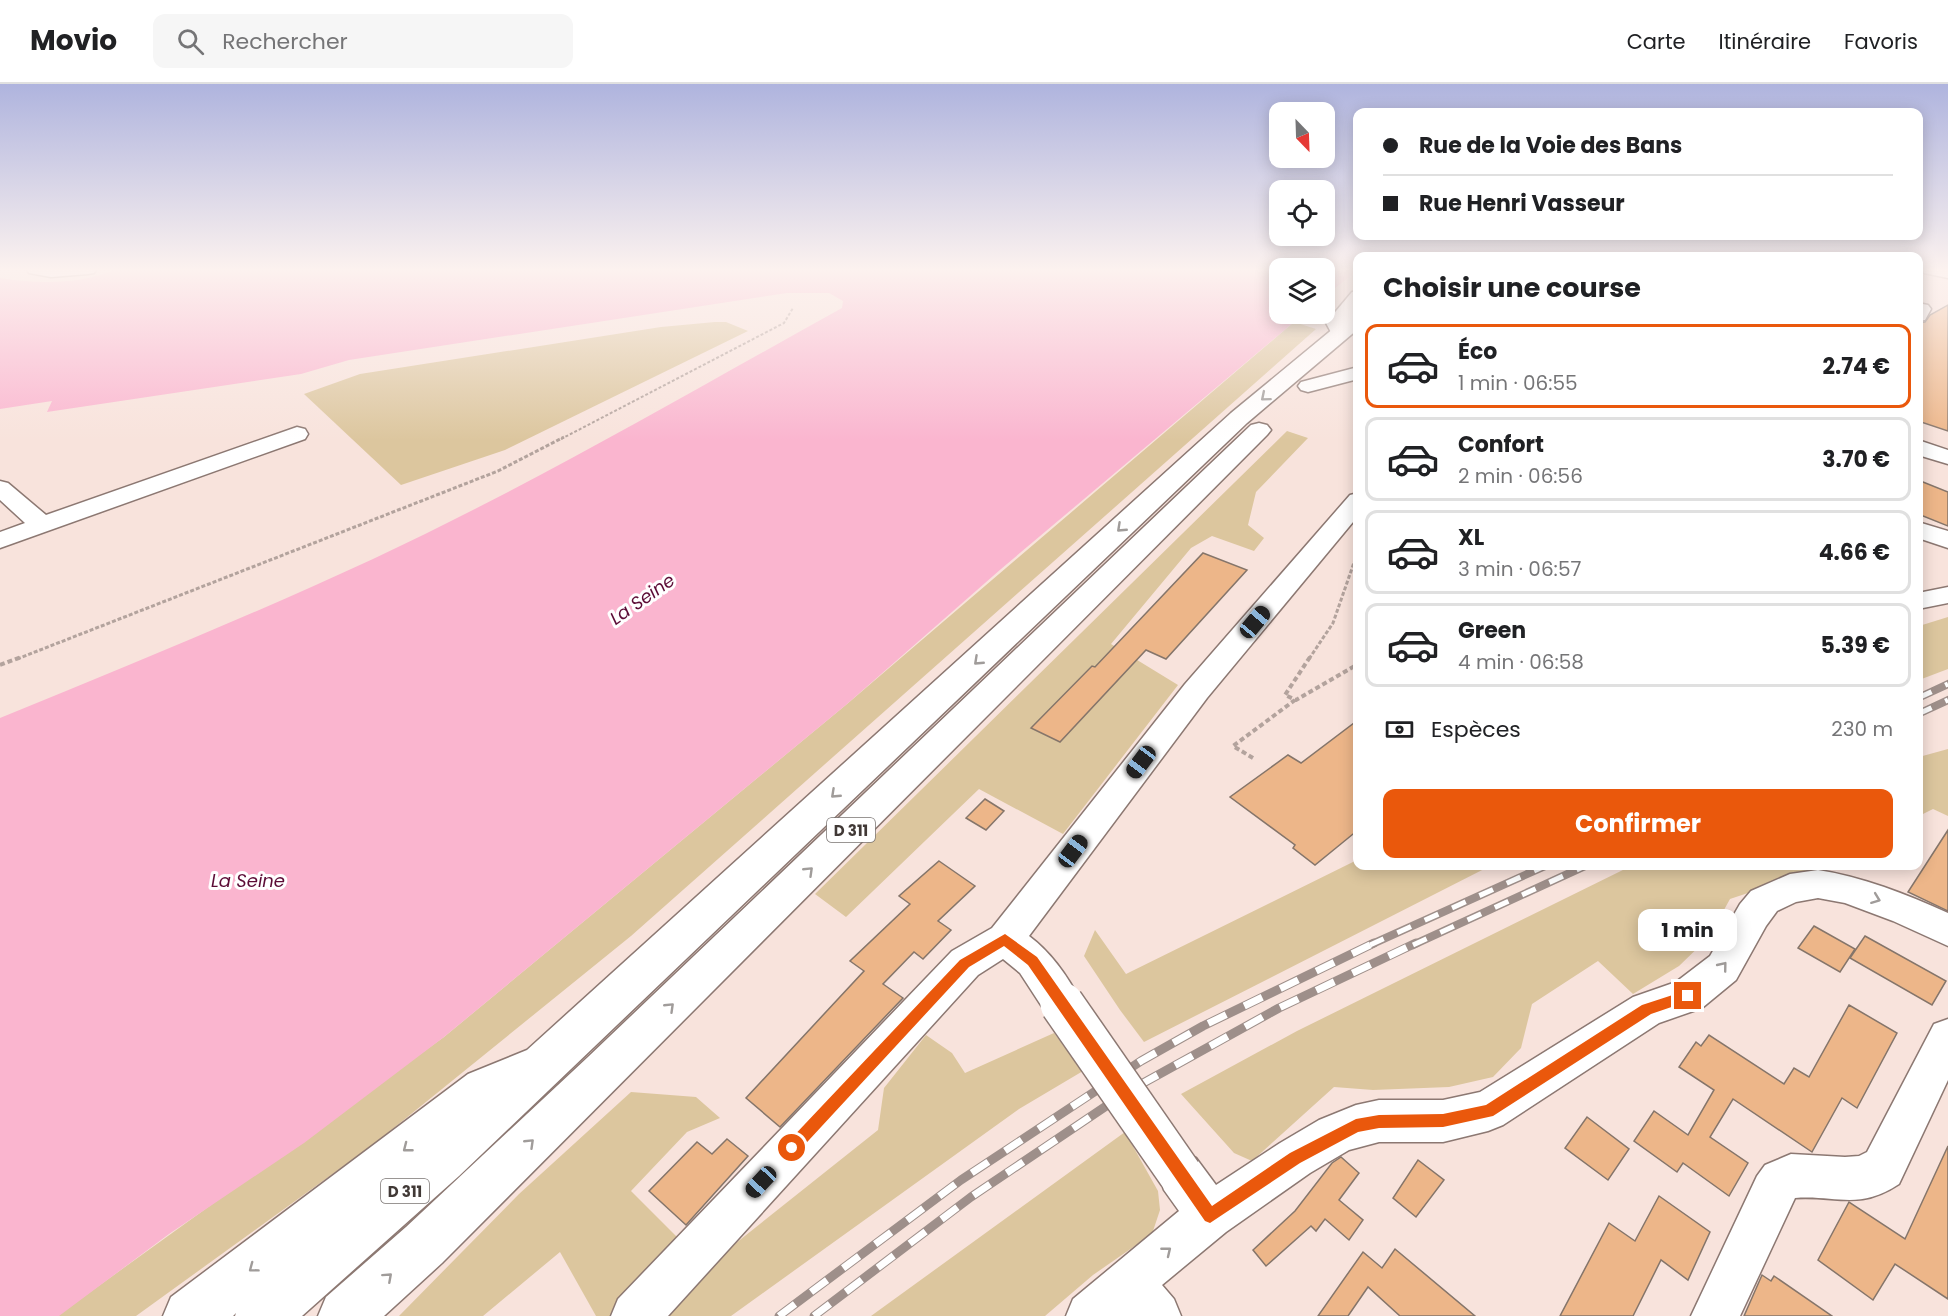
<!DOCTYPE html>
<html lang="fr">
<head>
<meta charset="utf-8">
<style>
	body { margin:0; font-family:Poppins,sans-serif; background:#f6f6f6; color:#202124; height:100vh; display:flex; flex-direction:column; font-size:22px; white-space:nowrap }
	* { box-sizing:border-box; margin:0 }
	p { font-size:20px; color:#757577 }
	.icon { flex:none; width:33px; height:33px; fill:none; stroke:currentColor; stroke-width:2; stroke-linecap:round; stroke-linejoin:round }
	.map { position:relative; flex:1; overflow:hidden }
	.panel { position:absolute; left:1353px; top:168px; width:570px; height:618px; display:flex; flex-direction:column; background:#fff; border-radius:12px; box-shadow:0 3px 15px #0003 }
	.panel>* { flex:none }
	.hud { position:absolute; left:1353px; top:24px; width:570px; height:132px; border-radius:12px; box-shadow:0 3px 15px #0003; display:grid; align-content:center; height:132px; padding:0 30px; background:#fff }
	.needle { width:39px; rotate:157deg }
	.controls { position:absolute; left:1269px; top:18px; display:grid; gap:12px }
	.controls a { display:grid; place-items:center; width:66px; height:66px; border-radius:12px; background:#fff; box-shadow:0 3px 15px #0003; font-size:30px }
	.end { position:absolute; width:27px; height:27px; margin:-14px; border:8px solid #ea580c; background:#fff; box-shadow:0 0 0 3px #fff }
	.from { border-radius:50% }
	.bubble { position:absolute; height:42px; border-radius:12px; background:#fff; box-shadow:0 3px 15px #0003; font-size:20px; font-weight:700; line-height:42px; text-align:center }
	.car { position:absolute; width:18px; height:36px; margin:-18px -9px; border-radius:8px; box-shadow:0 0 4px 2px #0007; background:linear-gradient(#222 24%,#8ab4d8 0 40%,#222 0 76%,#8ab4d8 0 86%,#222 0) }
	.hud b { display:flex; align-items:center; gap:21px; height:57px; font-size:22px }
	.hud b+b { border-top:2px solid #e0e0e0 }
	.hud i { width:15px; height:15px; background:#202124 }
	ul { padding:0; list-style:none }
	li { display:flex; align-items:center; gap:18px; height:84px; margin:0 12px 9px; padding:0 18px; border:3px solid #e0e0e0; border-radius:12px }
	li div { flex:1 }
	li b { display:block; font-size:22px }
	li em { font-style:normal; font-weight:700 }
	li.current { border-color:#ea580c }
	li>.icon { width:54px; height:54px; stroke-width:1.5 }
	h2 { padding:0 30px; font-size:27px; line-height:72px }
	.pay { display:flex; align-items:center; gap:15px; height:66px; padding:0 30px; font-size:22px }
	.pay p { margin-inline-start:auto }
	.primary-button { display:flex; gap:12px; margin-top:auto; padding:12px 30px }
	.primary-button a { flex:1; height:69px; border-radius:12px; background:#ea580c; color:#fff; font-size:24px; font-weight:700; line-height:69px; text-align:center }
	header { display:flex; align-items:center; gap:36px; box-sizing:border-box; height:84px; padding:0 30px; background:#fff; border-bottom:2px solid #e0e0e0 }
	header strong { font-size:28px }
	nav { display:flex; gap:33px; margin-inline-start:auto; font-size:21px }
	.search { width:420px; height:54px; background:#f6f6f6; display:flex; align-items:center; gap:15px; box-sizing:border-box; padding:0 21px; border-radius:12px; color:#757577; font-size:22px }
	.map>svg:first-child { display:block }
	.green { fill:#dcc69e }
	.water { fill:#fab5cf }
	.building { fill:#edb689; stroke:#85756a; stroke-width:1.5 }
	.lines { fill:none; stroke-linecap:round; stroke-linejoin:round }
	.minor-casing { stroke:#8c7872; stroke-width:3 }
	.major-casing { stroke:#8c7872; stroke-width:3 }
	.path-far2 { stroke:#b3a39d; stroke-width:2; stroke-dasharray:3 2; stroke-linecap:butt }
	.path-far1 { stroke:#b3a39d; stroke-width:3; stroke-dasharray:4 2; stroke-linecap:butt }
	.path { stroke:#b3a39d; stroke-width:4; stroke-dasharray:5 3; stroke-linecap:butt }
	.minor { fill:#fff; fill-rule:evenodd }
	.major { fill:#fff; fill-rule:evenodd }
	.rail-far1-casing { stroke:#9e8f8a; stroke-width:8 }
	.rail-casing { stroke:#9e8f8a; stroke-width:9 }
	.rail-far1 { stroke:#fff; stroke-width:5; stroke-dasharray:15; stroke-linecap:butt }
	.rail { stroke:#fff; stroke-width:7; stroke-dasharray:20; stroke-linecap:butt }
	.minor-bridge-casing { stroke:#8c7872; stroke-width:46; stroke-linecap:butt }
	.minor-bridge { stroke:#fff; stroke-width:43 }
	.oneway { stroke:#a09c9a }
	.route { fill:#ea580c }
	.labels { text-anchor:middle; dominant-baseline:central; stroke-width:6; stroke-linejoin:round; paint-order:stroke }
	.shield { fill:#fff; stroke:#7a7472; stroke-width:1.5 }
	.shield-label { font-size:15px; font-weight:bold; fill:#413936 }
	.water-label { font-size:18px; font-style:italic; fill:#5c0c36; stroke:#fff }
</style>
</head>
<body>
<header>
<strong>Movio</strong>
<div class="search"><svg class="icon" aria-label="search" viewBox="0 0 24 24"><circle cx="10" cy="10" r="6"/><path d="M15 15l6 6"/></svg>Rechercher</div>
<nav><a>Carte</a><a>Itinéraire</a><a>Favoris</a></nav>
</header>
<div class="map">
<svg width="1948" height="1232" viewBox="0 0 1948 1232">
	<rect width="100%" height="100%" fill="#f8e3dc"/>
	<!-- green -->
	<g class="green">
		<path d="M715,238h11l22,9 -243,119 -104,35 -97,-91 56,-20 301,-47z"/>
		<path d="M1294,238l22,7 -685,607 -257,208 -238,172h-79l387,-279 403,-333z"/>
		<path d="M1287,347l21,7 -52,54 -8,33 16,13 -10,13 -42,-15 -21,12 -80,96 67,41 -115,149 -84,-45 -133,128 -31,-23z"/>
		<path d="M1948,533v52l-29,11v-54z"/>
		<path d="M1948,665v67l-15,-7 -14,7v-59z"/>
		<path d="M1357,776l1,6h132l-346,176 -24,-32 -36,-54 11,-26 31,44z"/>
		<path d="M1631,782h198l-99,33 -21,38 -30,29 -46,28 -35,-33 -66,43 -11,44 -28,29 -44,10 -76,3 -39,-3 -82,74 -18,-8 -53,-59 116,-63z"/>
		<path d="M1054,949l29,38 -64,38 -288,207h-135l-36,-64 -77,64h-84l120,-122 112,-102 65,5 24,21 -33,14 -56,59 46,46 -16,34 6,27 211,-168 6,-42 42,-53 26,18 13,20z"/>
		<path d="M1125,1048l33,59 2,19 -8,24 -59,41 -48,41h-174z"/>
	</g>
	<!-- water -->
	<g class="water">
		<path d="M117,185h1162l1,45h21l-7,8 -293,247 -154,135 -403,333 -140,106 -135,91 -110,82h-59v-598c125,-51 250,-102 373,-159 160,-75 314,-165 469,-251l1,-7 -14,-8h-42l-438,67 -48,14 -254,38 5,-11 -52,8v-131c38,6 80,7 117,-9z"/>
		<path d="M1325,185h32l1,1 -33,26z"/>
	</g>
	<!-- building -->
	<g class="building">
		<path d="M1948,221v126l-30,-10v-98l7,-1 5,-7z"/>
		<path d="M1918,396l30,12v34l-30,-12z"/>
		<path d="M1203,469l44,17 -81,89 -20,-9 -86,92 -29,-14 61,-62 3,1z"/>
		<path d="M1358,636v110l-43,35 -22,-17 2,-3 -65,-48 58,-42 13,8z"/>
		<path d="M985,715l19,12 -18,19 -20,-12z"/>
		<path d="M1948,746v81l-40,-19z"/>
		<path d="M939,777l36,25 -37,35 13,9 -28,29 -9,-7 -31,32 20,14 -123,129 -34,-29 118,-127 -14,-10 60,-57 -11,-8z"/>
		<path d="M1814,842l41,23 -15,23 -42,-24z"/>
		<path d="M1865,852l81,45 -14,24 -82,-47z"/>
		<path d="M1849,921l48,28 -40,75 -15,-10 -30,54 -79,-53 -23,38 38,26 -19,33 -46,-33 -6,9 -43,-31 20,-30 34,24 26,-45 -35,-23 17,-25 5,4 8,-11 75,49 10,-16 15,9z"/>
		<path d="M1587,1033l42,32 -21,31 -43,-32z"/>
		<path d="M727,1055l21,17 -62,69 -37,-34 48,-49 15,12z"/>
		<path d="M1948,1062v153l-53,-35 -22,36 -55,-40 31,-58 56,37z"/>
		<path d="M1341,1073l18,16 -20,27 24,20 -14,20 -24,-21 -9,12 -5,-5 -45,40 -13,-16 42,-39 37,-48z"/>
		<path d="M1418,1076l26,20 -28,37 -23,-19z"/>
		<path d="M1659,1112l51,36 -22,48 -27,-20 -28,56h-73l49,-93 26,18z"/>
		<path d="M1395,1165l80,67h-75l-32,-29 -20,29h-30l45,-64 19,16z"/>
		<path d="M1762,1191l9,6 3,-5 58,40h-88z"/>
	</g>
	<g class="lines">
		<!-- minor casing -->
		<g class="minor-casing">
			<g id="minor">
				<path d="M27,185h69l-2,4 -6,1 -37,3 -22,-4z"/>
				<path d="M1922,185h26v9l-24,-5z"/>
				<path d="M1358,207v17l-13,15 4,9 -2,4h-14l-7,-13 26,-31z"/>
				<path d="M1918,219l10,2 3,4 -6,11 -7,1z"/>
				<path d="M1358,283v12l-50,13 -7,-2 -3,-4 3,-4z"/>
				<path d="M297,343l8,2 3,5 -3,5 -305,109v-16l25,-9 -25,-23v-19l8,2 38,32z"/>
				<path d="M1918,356l30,10v14l-30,-9z"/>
				<path d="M1358,409v23l-151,182 -178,238c23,17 40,42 53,68l-6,12 -14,5 -14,-5 -28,-43 -17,-14 -25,16 -310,341h-57l7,-17 334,-348 40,-23 193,-244 165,-189z"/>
				<path d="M1918,438l30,9v17l-30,-10z"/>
				<path d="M1948,503v16l-30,6v-16z"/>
				<path d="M1818,786c45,7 88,24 130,43v33l-55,-25 -48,-18 -27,-5 -22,4 -19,9 -11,15 -30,54 -34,28 -43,15 -156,102 -15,6 -45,11h-64l-30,8 -39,23 -84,59 -64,53 12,14 7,17h-115l7,-17 106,-88 -15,-21 -6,-16 6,-16 16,-6 16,6 20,27 64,-42 39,-23 37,-15 23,-5h64l37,-8 153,-95 43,-15 34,-26 30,-52 11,-13 39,-17z"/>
				<path d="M1948,935v61l-49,104c-41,27 -61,11 -104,14l-55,118h-49l66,-140 8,-11 26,-11 54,3 14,-1 8,-4 67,-128z"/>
			</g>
		</g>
		<!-- major casing -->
		<g class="major-casing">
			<g id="major">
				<path d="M1358,228v17l-111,94 -788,753 -157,140h-67l1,-3 -3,3h-70l8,-19 297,-223 59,-24 704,-637 120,-99z"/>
				<path d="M1259,339l8,2 4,5 -4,5 -825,828 -58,53h-66l8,-19 80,-70 182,-170 663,-632z"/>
			</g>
		</g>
		<!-- path-far2 -->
		<path class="path-far2" d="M561,355l223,-116 9,-15"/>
		<!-- path-far1 -->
		<g class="path-far1">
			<path d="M17,575l481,-188 66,-34"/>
			<path d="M1309,575l24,-36 25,-72"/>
		</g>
		<!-- path -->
		<g class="path">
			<path d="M1310,573l-25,38 11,5 62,-36"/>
			<path d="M0,581l21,-8"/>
			<path d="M1253,674l-20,-12 62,-46"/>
		</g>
		<!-- minor -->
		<use href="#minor" class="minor"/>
		<!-- major -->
		<use href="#major" class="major"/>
		<!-- rail-far1 casing -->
		<g class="rail-far1-casing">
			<g id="rail-far1">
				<path d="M1918,614l30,-14"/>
				<path d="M1918,630l30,-14"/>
				<path d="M1370,861l175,-79"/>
				<path d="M1413,861l172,-79"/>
			</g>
		</g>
		<!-- rail casing -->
		<g class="rail-casing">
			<g id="rail">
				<path d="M779,1232l182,-136 180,-119 62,-35 171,-83"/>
				<path d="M814,1232l157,-119 156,-105 152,-84 137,-65"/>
			</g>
		</g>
		<!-- rail-far1 -->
		<use href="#rail-far1" class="rail-far1"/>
		<!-- rail -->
		<use href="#rail" class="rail"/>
		<!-- minor-bridge casing -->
		<g class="minor-bridge-casing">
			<path id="minor-bridge" d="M1062,920l118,170"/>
		</g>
		<!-- minor-bridge -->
		<use href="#minor-bridge" class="minor-bridge"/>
	</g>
	<!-- one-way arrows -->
	<defs><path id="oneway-chevron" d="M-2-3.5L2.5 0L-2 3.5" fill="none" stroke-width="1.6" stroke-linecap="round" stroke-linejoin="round" transform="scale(1.5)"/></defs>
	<g class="oneway">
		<use href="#oneway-chevron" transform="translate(1265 313) rotate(140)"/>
		<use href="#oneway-chevron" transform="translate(1121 444) rotate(137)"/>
		<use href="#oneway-chevron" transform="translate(978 577) rotate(137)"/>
		<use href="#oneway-chevron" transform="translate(835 710) rotate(137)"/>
		<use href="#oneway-chevron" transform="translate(809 787) rotate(-44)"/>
		<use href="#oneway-chevron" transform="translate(1876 815) rotate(21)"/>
		<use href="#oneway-chevron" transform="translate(1723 882) rotate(-51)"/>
		<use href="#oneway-chevron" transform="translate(670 923) rotate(-44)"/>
		<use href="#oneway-chevron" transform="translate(530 1059) rotate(-44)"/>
		<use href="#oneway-chevron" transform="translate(407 1064) rotate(142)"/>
		<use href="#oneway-chevron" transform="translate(1167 1167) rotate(-39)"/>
		<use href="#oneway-chevron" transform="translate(253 1184) rotate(143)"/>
		<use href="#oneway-chevron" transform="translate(388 1193) rotate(-42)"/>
	</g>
	<!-- sky -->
	<linearGradient id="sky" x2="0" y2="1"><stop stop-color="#afb4de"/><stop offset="0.52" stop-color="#fcf2ef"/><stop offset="1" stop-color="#fcf2ef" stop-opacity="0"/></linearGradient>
	<rect width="1948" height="357" fill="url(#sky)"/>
	<!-- route -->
	<path class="route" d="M1005,850l32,23 175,249 78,-53 66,-34 23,-4 64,-1 43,-9 156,-100 46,-15 6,6 -2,4 -41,14 -158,102 -50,11 -64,1 -21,4 -58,31 -90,60 -5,-2 -177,-256 -24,-19 -35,21 -172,186 -5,2 -5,-2 -2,-5 2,-5 173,-183z"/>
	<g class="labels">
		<!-- shield labels -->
		<g class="shield">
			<rect x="827" y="734" width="48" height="24" rx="4.5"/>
			<rect x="381" y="1095" width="48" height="24" rx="4.5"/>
		</g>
		<g class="shield-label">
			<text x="851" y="746">D 311</text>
			<text x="405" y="1107">D 311</text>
		</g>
		<!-- water labels -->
		<g class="water-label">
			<text transform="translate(642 515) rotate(-35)">La Seine</text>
			<text x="248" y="796">La Seine</text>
		</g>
	</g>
</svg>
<div class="controls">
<a><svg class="needle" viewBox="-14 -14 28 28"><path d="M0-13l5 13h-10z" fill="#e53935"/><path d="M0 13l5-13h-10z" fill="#757577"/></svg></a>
<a><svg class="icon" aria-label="locate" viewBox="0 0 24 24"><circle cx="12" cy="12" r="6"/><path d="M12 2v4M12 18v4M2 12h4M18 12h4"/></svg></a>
<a><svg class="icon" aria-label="layers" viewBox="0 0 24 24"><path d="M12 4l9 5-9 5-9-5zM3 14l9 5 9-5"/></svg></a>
</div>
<i class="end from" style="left:792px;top:1064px"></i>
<i class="end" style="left:1688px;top:912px"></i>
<div class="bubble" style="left:1638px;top:825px;width:99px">1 min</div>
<i class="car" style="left:1255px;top:538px;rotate:40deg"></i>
<i class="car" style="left:1141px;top:678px;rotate:217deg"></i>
<i class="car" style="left:1073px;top:767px;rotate:37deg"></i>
<i class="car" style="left:761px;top:1098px;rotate:223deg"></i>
<div class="hud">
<b><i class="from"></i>Rue de la Voie des Bans</b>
<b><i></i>Rue Henri Vasseur</b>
</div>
<section class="panel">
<h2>Choisir une course</h2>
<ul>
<li class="current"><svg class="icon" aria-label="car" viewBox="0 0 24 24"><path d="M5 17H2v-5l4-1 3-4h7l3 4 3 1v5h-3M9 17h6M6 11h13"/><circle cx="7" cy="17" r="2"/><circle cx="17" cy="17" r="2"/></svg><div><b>Éco</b><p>1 min · 06:55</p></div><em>2.74 €</em></li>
<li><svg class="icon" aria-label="car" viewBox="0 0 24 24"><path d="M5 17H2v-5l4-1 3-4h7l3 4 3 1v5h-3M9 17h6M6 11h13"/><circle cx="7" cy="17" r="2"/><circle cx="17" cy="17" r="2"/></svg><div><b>Confort</b><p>2 min · 06:56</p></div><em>3.70 €</em></li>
<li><svg class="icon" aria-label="car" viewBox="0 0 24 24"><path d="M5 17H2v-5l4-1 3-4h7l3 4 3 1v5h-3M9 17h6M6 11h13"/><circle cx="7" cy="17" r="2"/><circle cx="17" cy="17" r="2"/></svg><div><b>XL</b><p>3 min · 06:57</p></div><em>4.66 €</em></li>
<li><svg class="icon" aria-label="car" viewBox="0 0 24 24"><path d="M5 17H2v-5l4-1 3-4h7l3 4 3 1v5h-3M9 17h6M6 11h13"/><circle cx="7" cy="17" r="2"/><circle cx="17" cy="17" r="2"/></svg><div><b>Green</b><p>4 min · 06:58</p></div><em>5.39 €</em></li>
</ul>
<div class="pay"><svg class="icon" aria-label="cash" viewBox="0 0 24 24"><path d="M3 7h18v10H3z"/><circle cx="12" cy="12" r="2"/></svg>Espèces<p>230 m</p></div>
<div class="primary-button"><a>Confirmer</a></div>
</section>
</div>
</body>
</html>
